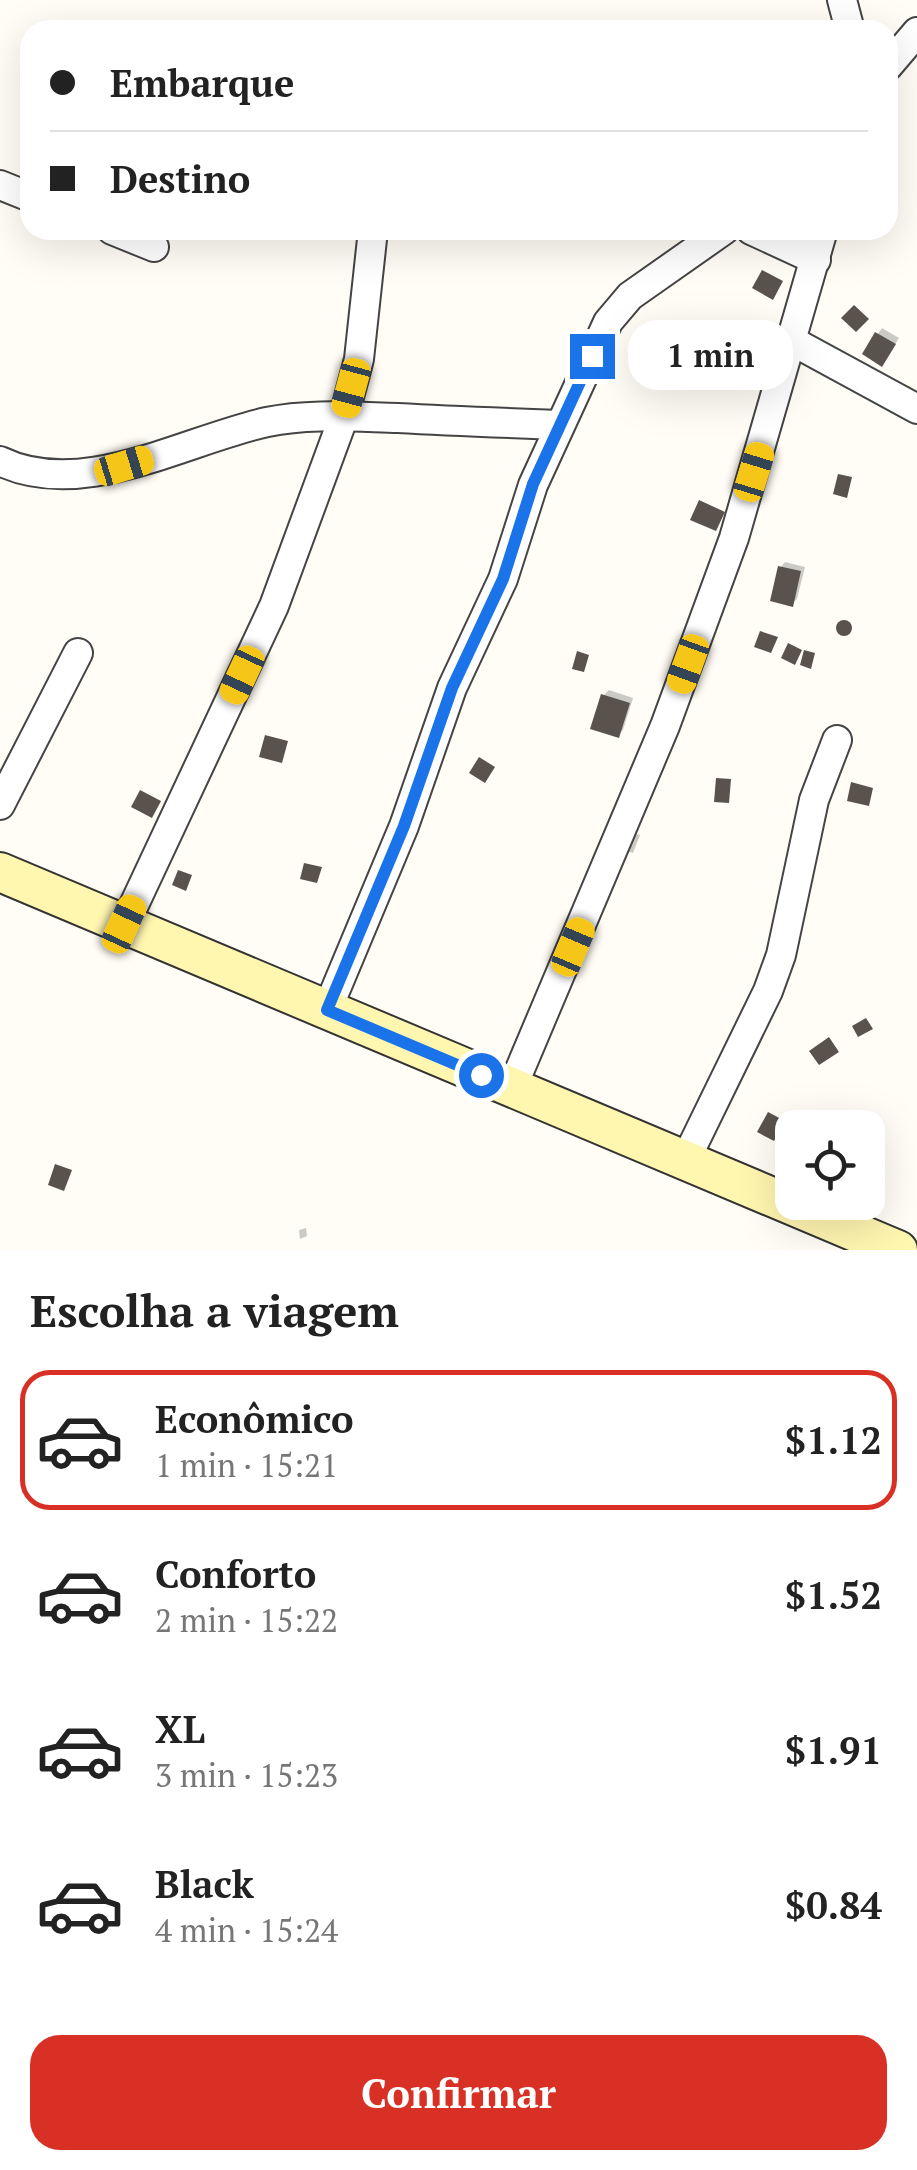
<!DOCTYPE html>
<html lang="pt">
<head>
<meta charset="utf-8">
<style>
	body { margin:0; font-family:"PT Serif",serif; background:#f6f6f6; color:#222; height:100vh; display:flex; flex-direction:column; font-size:38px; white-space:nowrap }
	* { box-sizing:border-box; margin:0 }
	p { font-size:32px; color:#767676 }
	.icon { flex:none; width:55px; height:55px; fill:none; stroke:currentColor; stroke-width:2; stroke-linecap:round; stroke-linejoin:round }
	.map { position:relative; height:1250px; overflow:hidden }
	.side { display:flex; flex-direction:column; background:#fff; flex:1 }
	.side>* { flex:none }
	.hud { position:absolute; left:20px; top:20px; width:878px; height:220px; border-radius:30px; box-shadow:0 10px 40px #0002; display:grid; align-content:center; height:220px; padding:0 30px; background:#fff }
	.tools { position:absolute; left:775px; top:1110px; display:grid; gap:20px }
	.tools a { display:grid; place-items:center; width:110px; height:110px; border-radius:20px; background:#fff; box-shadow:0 10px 40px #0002; font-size:50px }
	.end { position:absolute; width:45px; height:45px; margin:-22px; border:12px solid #1a73e8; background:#fff; box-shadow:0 0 0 5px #fff }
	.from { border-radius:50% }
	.bubble { position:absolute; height:70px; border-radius:30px; background:#fff; box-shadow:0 10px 40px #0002; font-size:32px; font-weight:800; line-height:70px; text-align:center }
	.car { position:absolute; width:30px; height:60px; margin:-30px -15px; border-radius:12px; box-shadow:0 0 8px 2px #0007; background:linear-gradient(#f5c518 24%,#345 0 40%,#f5c518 0 76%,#345 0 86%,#f5c518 0) }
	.hud b { display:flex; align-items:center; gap:35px; height:95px; font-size:38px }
	.hud b+b { border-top:2px solid #e0e0e0 }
	.hud i { width:25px; height:25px; background:#222 }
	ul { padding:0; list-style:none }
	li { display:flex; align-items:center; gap:30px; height:140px; margin:0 20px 15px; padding:0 10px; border:5px solid transparent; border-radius:30px }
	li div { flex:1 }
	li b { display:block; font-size:38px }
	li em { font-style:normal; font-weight:800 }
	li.on { border-color:#d93025 }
	li>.icon { width:90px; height:90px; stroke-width:1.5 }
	h2 { padding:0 30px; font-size:45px; line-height:120px }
	.cta { display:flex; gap:20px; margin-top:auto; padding:20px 30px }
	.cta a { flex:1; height:115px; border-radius:30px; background:#d93025; color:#fff; font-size:40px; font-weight:800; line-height:115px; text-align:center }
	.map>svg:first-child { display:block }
	.shadow { fill:#0003 }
	.building { fill:#5a524d }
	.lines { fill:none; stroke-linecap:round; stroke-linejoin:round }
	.street-casing { stroke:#444; stroke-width:32 }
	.secondary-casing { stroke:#333; stroke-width:42 }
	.street { stroke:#fff; stroke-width:28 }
	.secondary { stroke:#fff6b0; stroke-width:38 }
	.route { stroke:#1a73e8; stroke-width:12 }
</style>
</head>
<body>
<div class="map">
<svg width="917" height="1250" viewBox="0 0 917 1250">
	<rect width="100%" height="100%" fill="#fffdf5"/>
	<!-- shadow -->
	<g class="shadow">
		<path d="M882,328l17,10 -12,20 -22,-5z"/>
		<path d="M785,562l20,5 -8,32 -5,5 -12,-36z"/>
		<path d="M846,621l5,3 -7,8 -4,-3z"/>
		<path d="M609,690l24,8 -10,32 -5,5 -14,-40z"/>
		<path d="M629,832l11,3 -7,18 -10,-3z"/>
		<path d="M306,1228l1,8 -7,3 -1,-9z"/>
	</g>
	<!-- building -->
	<g class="building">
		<path d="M762,270l21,11 -10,19 -21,-12z"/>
		<path d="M854,305l15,14 -13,13 -15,-14z"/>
		<path d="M875,332l21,12 -14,23 -20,-13z"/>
		<path d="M838,474l14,3 -5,21 -14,-4z"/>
		<path d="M699,500l26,12 -9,19 -26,-11z"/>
		<path d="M778,566l23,5 -8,36 -23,-6z"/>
		<circle cx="844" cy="628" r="8"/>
		<path d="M760,631l18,6 -7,16 -17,-6z"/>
		<path d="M788,643l14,7 -7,15 -14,-7z"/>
		<path d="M804,650l11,3 -4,16 -11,-4z"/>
		<path d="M577,651l12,4 -5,17 -12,-3z"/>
		<path d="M601,694l29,9 -11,35 -29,-9z"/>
		<path d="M265,735l23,6 -6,22 -23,-6z"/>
		<path d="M479,757l16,10 -10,16 -16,-10z"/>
		<path d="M716,778l15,1 -2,24 -15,-1z"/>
		<path d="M851,782l22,6 -4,18 -22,-5z"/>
		<path d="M140,790l21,11 -9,17 -21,-11z"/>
		<path d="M304,863l18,4 -5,16 -17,-4z"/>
		<path d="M178,870l14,5 -6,16 -14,-6z"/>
		<path d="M866,1018l7,11 -15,8 -6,-11z"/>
		<path d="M829,1037l10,15 -20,13 -10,-14z"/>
		<path d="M768,1112l17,9 -11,20 -17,-9z"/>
		<path d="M55,1164l17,6 -8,21 -16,-6z"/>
	</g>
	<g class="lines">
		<!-- street casing -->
		<g class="street-casing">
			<g id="street">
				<path d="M842,0l8,30"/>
				<path d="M888,66l29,-34"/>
				<path d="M0,185l30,12"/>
				<path d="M112,230l42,17"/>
				<path d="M751,230l65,30"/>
				<path d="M792,341l125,68"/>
				<path d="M0,461c82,40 185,-21 267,-39 42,-9 89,-5 131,-4 54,3 108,5 162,7"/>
				<path d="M0,805l78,-152"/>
				<path d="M125,924l149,-318 70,-190 15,-57 14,-129"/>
				<path d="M327,1010l77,-184 48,-138 51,-109 30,-94 75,-163 22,-26 94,-66"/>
				<path d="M512,1088l153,-362 69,-188 89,-308"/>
				<path d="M686,1159l82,-168 13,-36 33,-155 23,-60"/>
			</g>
		</g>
		<!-- secondary casing -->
		<g class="secondary-casing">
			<path id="secondary" d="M0,872l898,378"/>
		</g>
		<!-- street -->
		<use href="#street" class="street"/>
		<!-- secondary -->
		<use href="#secondary" class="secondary"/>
	</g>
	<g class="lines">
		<!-- route -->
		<path class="route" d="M481,1075l-154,-65 77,-184 48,-138 51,-109 30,-95 59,-128"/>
	</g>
</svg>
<div class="tools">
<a><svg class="icon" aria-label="locate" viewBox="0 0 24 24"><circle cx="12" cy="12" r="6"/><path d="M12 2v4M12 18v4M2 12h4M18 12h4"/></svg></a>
</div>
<i class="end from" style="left:481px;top:1075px"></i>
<i class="end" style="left:592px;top:356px"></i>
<div class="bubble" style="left:628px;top:320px;width:165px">1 min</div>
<i class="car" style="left:351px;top:388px;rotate:195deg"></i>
<i class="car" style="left:124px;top:466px;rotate:73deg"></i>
<i class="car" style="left:754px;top:472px;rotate:17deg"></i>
<i class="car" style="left:688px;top:664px;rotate:200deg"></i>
<i class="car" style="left:242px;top:675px;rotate:205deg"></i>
<i class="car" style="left:124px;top:924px;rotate:25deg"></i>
<i class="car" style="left:573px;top:947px;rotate:23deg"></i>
<div class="hud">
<b><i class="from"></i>Embarque</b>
<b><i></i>Destino</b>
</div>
</div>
<section class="side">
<h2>Escolha a viagem</h2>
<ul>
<li class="on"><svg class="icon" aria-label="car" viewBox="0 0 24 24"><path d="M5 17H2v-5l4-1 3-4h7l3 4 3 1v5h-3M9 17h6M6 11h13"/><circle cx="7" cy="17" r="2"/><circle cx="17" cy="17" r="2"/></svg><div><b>Econômico</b><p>1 min · 15:21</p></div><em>$1.12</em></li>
<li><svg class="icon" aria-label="car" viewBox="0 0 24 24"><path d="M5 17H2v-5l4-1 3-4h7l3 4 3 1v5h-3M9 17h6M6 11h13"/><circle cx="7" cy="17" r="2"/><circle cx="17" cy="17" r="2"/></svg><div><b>Conforto</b><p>2 min · 15:22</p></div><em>$1.52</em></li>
<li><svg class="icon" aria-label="car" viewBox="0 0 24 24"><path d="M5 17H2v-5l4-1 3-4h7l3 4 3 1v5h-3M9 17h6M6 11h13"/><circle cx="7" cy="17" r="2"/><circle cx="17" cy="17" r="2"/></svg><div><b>XL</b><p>3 min · 15:23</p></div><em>$1.91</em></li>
<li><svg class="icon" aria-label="car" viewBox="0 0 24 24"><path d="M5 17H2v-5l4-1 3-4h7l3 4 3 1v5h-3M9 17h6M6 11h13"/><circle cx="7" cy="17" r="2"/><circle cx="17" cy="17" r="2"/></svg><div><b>Black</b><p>4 min · 15:24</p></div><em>$0.84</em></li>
</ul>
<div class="cta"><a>Confirmar</a></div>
</section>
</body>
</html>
